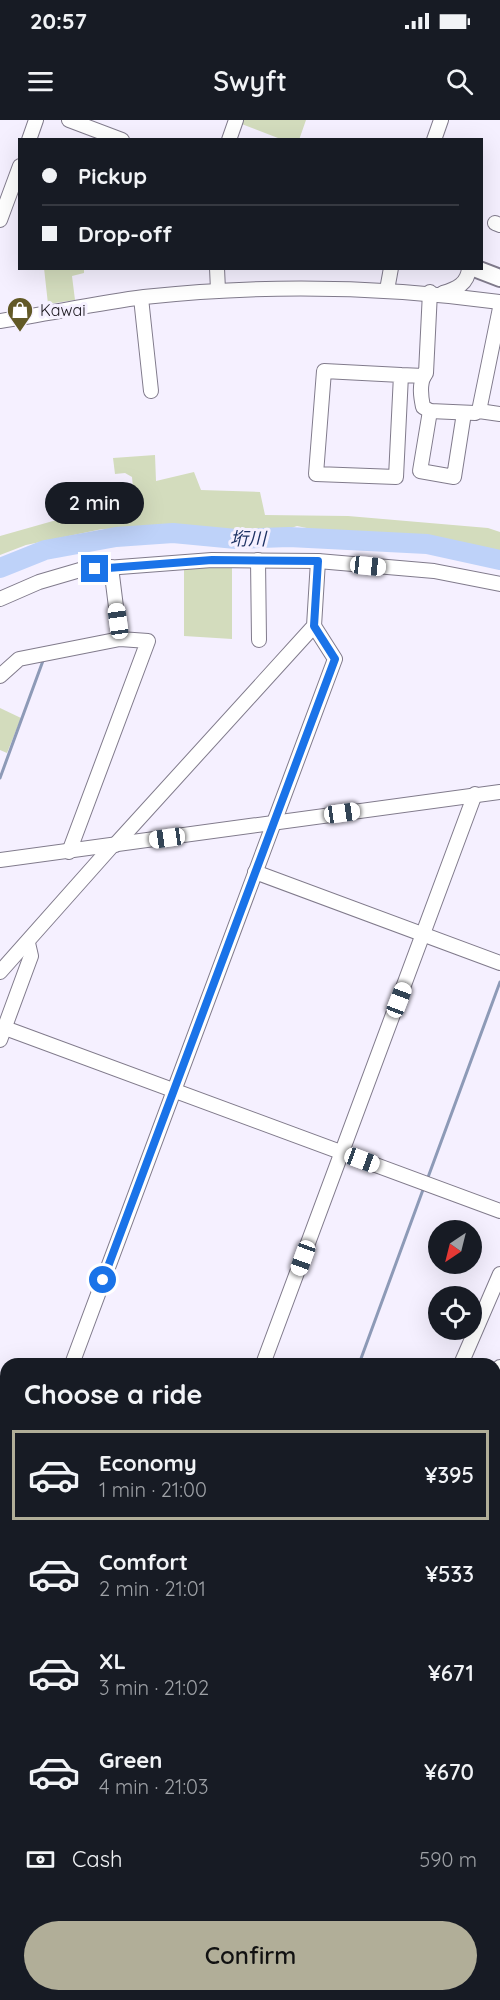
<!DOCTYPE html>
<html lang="en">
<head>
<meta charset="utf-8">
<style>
	body { margin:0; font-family:Quicksand,"Noto Sans JP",sans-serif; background:#20242c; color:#f1f3f6; height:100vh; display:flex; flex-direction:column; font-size:22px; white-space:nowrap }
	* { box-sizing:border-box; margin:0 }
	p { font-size:20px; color:#9ea1a6 }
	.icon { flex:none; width:33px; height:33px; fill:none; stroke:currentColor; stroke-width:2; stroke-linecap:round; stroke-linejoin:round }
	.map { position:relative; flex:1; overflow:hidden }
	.details { position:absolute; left:0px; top:1238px; width:501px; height:644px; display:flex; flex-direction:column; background:#171b24; border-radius:18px 18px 0 0; box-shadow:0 6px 24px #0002 }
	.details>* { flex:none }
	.hud { position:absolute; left:18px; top:18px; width:465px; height:132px; border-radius:0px; box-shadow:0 6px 24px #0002; display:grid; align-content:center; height:132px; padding:0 24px; background:#171b24 }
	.needle { width:39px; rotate:215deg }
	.buttons { position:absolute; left:428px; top:1100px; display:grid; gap:12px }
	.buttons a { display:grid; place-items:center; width:54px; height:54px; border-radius:50%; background:#171b24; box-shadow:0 6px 24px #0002; font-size:30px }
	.end { position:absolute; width:27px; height:27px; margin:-14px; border:8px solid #1a73e8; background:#fff; box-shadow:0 0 0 3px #fff }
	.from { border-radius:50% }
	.bubble { position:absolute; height:42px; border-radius:21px; background:#171b24; box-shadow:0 6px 24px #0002; font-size:20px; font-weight:600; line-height:42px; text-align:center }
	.car { position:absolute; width:18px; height:36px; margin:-18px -9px; border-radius:8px; box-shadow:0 0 4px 2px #0007; background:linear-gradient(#fff 24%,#345 0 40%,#fff 0 76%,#345 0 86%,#fff 0) }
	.hud b { display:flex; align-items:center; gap:21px; height:57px; font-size:22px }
	.hud b+b { border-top:2px solid #363941 }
	.hud i { width:15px; height:15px; background:#f1f3f6 }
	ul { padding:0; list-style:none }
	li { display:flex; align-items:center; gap:18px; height:90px; margin:0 12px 9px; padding:0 12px; border:3px solid transparent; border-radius:0px }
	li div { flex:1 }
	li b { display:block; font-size:22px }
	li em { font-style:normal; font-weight:600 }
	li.on { border-color:#b1ae98 }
	li>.icon { width:54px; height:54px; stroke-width:1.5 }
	h2 { padding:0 24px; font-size:27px; line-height:72px }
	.pay { display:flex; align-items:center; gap:15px; height:66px; padding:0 24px; font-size:22px }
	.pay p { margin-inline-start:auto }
	.primary-button { display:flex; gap:12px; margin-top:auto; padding:12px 24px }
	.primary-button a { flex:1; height:69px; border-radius:36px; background:#b1ae98; color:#111; font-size:24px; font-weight:600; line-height:69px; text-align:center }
	.status { display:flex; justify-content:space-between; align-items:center; height:42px; padding:0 30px; background:#171b24; direction:ltr }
	.status svg { height:16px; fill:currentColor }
	header { display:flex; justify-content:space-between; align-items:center; height:78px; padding:0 24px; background:#171b24; font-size:27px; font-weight:600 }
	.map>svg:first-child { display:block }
	.green { fill:#d3dcbd }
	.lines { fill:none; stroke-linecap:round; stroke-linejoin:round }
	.stream { stroke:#8d9ab7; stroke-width:3 }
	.river { stroke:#bed2f9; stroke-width:20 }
	.minor-casing { stroke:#817b8c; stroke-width:16 }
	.major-casing { stroke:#817b8c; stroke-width:20 }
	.highway-casing { stroke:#817b8c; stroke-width:22 }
	.minor { stroke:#fff; stroke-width:14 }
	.major { stroke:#fff; stroke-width:16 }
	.highway { stroke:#fff; stroke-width:20 }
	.route { stroke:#1a73e8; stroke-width:8 }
	.labels { text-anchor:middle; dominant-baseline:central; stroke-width:6; stroke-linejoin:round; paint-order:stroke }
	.poi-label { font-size:16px; fill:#1a171e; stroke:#f5f0ff; text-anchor:start }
	.water-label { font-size:18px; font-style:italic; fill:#1d3263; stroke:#f5f0ff }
</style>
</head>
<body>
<div class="status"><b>20:57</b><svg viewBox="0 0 49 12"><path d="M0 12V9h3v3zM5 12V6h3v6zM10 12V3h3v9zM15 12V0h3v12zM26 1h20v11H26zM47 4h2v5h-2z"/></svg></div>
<header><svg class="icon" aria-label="menu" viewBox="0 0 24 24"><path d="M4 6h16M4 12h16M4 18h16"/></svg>Swyft<svg class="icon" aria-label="search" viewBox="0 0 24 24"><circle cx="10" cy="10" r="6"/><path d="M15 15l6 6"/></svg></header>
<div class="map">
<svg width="500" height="1880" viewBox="0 0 500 1880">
	<rect width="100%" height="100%" fill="#f5f0ff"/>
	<!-- green -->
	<g class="green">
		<path d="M240,0h66l-7,20 -22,-1 1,-1 -39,-15z"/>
		<path d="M44,148l40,1v4l-12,3 3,24 -27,4z"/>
		<path d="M155,335l1,26 38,-9 7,18 59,2 5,23 83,1 140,12 12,4v24l-49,-12 -51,-7 -79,-6 -24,-5 -20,7 -132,-5 -43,1 -76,16 -26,10v-19l53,-15 76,-11v-21l4,-1 -1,-11 -7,-4 -10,1 -2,-16z"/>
		<path d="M184,447l48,1v71l-48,-3z"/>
		<path d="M0,588l21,10 -14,35 -7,-3z"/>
	</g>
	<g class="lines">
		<!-- stream -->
		<g class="stream">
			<path d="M0,658l44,-120"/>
			<path d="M427,1060l73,-198"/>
			<path d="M359,1244l65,-177"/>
			<path d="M495,1447l5,-7"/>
			<path d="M495,1767l5,-7"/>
			<path d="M202,1880l3,-5"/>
			<path d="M418,1880l4,-5"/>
		</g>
		<!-- river -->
		<path class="river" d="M0,448l45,-18 71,-13 57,-4 63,6 53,-2 138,7 73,16"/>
		<!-- minor casing -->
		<g class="minor-casing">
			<g id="minor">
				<path d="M69,0l53,20"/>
				<path d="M29,20l7,-20"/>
				<path d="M229,20l7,-20"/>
				<path d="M434,20l7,-20"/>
				<path d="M0,100l20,-54"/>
				<path d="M495,103l5,2"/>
				<path d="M217,148l1,22"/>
				<path d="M387,170l4,-22"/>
				<path d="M443,173c13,-4 25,-9 26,-25"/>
				<path d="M141,178l10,93"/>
				<path d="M0,201c48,-7 96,-18 144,-24 119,-13 238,-11 356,5"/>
				<path d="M401,255l-77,-4 -8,103 80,3 5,-102 23,1 2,-3 4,-81"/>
				<path d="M424,256c-5,9 -3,21 -1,31l7,4 45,2 4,-2 21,3"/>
				<path d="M430,291l-10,60 34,6 10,-64"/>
				<path d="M479,291l21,-103"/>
				<path d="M258,440l1,80"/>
				<path d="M111,447l9,72"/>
				<path d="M0,479l39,-17 41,-12 132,-10 106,1 116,10 66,13"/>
				<path d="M0,556l19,-17 101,-20 28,2 -79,211"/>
				<path d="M115,725l199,-219 4,-65"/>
				<path d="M0,740l500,-68"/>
				<path d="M255,752l245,91"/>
				<path d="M0,852l112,-126"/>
				<path d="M5,908l495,183"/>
				<path d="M0,920l31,-84 -3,-13"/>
				<path d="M72,1244l263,-705 -21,-33"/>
				<path d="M263,1244l212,-570"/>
				<path d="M461,1244l39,-90"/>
				<path d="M495,1252l5,-5"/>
				<path d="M0,1276l6,2"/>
				<path d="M0,1439l6,-17"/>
				<path d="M495,1487l5,4"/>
				<path d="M0,1602l6,-2"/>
				<path d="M495,1608l5,-7"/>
				<path d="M495,1706l5,3"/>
				<path d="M135,1875l7,5"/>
				<path d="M440,1875l8,5"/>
				<path d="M29,1880l2,-5"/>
				<path d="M96,1880l3,-5"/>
				<path d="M310,1880l3,-5"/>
			</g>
		</g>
		<!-- major casing -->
		<g class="major-casing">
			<g id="major">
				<path d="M474,148l26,10"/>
				<path d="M495,1316l5,-5"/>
				<path d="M495,1523l5,-2"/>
				<path d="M0,1665l6,-3"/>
			</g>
		</g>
		<!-- highway casing -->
		<g class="highway-casing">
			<g id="highway">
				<path d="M495,1272l5,-4"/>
				<path d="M495,1299l5,-6"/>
				<path d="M0,1627l6,-3"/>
				<path d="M0,1646l6,-3"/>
			</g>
		</g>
		<!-- minor -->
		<use href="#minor" class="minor"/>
		<!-- major -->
		<use href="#major" class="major"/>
		<!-- highway -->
		<use href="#highway" class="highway"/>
	</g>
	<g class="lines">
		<!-- route -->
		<path class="route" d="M95,449l117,-9 106,1 -4,65 21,33 -232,621"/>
	</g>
	<!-- icons -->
	<defs>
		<g id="shop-pin" transform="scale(1.35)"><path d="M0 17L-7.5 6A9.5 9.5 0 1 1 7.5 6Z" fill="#625926" stroke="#f5f0ff"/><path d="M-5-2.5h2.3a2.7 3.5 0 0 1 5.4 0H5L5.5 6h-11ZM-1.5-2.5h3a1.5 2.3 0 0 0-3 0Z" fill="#fff"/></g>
	</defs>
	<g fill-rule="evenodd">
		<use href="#shop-pin" x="20" y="190"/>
	</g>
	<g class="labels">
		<!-- poi labels -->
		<g class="poi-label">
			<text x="40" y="190">Kawai</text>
		</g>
		<!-- water labels -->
		<g class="water-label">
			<text x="248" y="418">垳川</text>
		</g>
	</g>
</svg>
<div class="buttons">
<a><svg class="needle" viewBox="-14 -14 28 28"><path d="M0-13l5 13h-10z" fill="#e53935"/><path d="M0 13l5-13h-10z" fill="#9ea1a6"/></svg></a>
<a><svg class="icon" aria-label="locate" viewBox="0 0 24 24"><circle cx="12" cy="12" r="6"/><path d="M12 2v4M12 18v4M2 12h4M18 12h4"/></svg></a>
</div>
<i class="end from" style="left:103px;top:1160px"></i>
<i class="end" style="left:95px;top:449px"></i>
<div class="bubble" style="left:45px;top:362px;width:99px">2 min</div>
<i class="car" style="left:368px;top:446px;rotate:96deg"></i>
<i class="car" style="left:118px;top:501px;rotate:352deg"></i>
<i class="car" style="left:342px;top:693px;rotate:82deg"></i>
<i class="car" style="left:167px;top:718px;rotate:262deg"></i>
<i class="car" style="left:399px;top:880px;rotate:21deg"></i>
<i class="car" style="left:362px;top:1040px;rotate:110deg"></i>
<i class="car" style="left:303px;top:1138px;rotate:200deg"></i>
<div class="hud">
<b><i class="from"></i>Pickup</b>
<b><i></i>Drop-off</b>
</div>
<section class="details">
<h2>Choose a ride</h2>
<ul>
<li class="on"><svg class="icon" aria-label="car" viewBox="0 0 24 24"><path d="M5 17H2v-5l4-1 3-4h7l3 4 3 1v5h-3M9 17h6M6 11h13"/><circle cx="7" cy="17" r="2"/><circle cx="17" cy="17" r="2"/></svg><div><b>Economy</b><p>1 min · 21:00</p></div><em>¥395</em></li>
<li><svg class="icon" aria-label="car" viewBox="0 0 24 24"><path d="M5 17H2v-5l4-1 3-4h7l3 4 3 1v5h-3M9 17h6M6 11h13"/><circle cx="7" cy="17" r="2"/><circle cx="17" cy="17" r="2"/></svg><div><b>Comfort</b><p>2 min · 21:01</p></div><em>¥533</em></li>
<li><svg class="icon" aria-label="car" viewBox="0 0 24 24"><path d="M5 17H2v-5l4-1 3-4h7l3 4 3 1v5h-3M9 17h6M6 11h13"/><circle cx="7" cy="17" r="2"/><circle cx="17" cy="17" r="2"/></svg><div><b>XL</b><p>3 min · 21:02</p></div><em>¥671</em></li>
<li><svg class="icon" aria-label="car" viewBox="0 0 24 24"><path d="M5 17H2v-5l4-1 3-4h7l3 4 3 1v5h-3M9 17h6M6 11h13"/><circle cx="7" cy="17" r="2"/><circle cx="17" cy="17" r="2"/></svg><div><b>Green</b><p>4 min · 21:03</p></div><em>¥670</em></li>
</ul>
<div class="pay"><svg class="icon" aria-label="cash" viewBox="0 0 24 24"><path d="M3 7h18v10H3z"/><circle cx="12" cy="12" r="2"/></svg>Cash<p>590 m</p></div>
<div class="primary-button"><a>Confirm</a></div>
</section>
</div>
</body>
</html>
